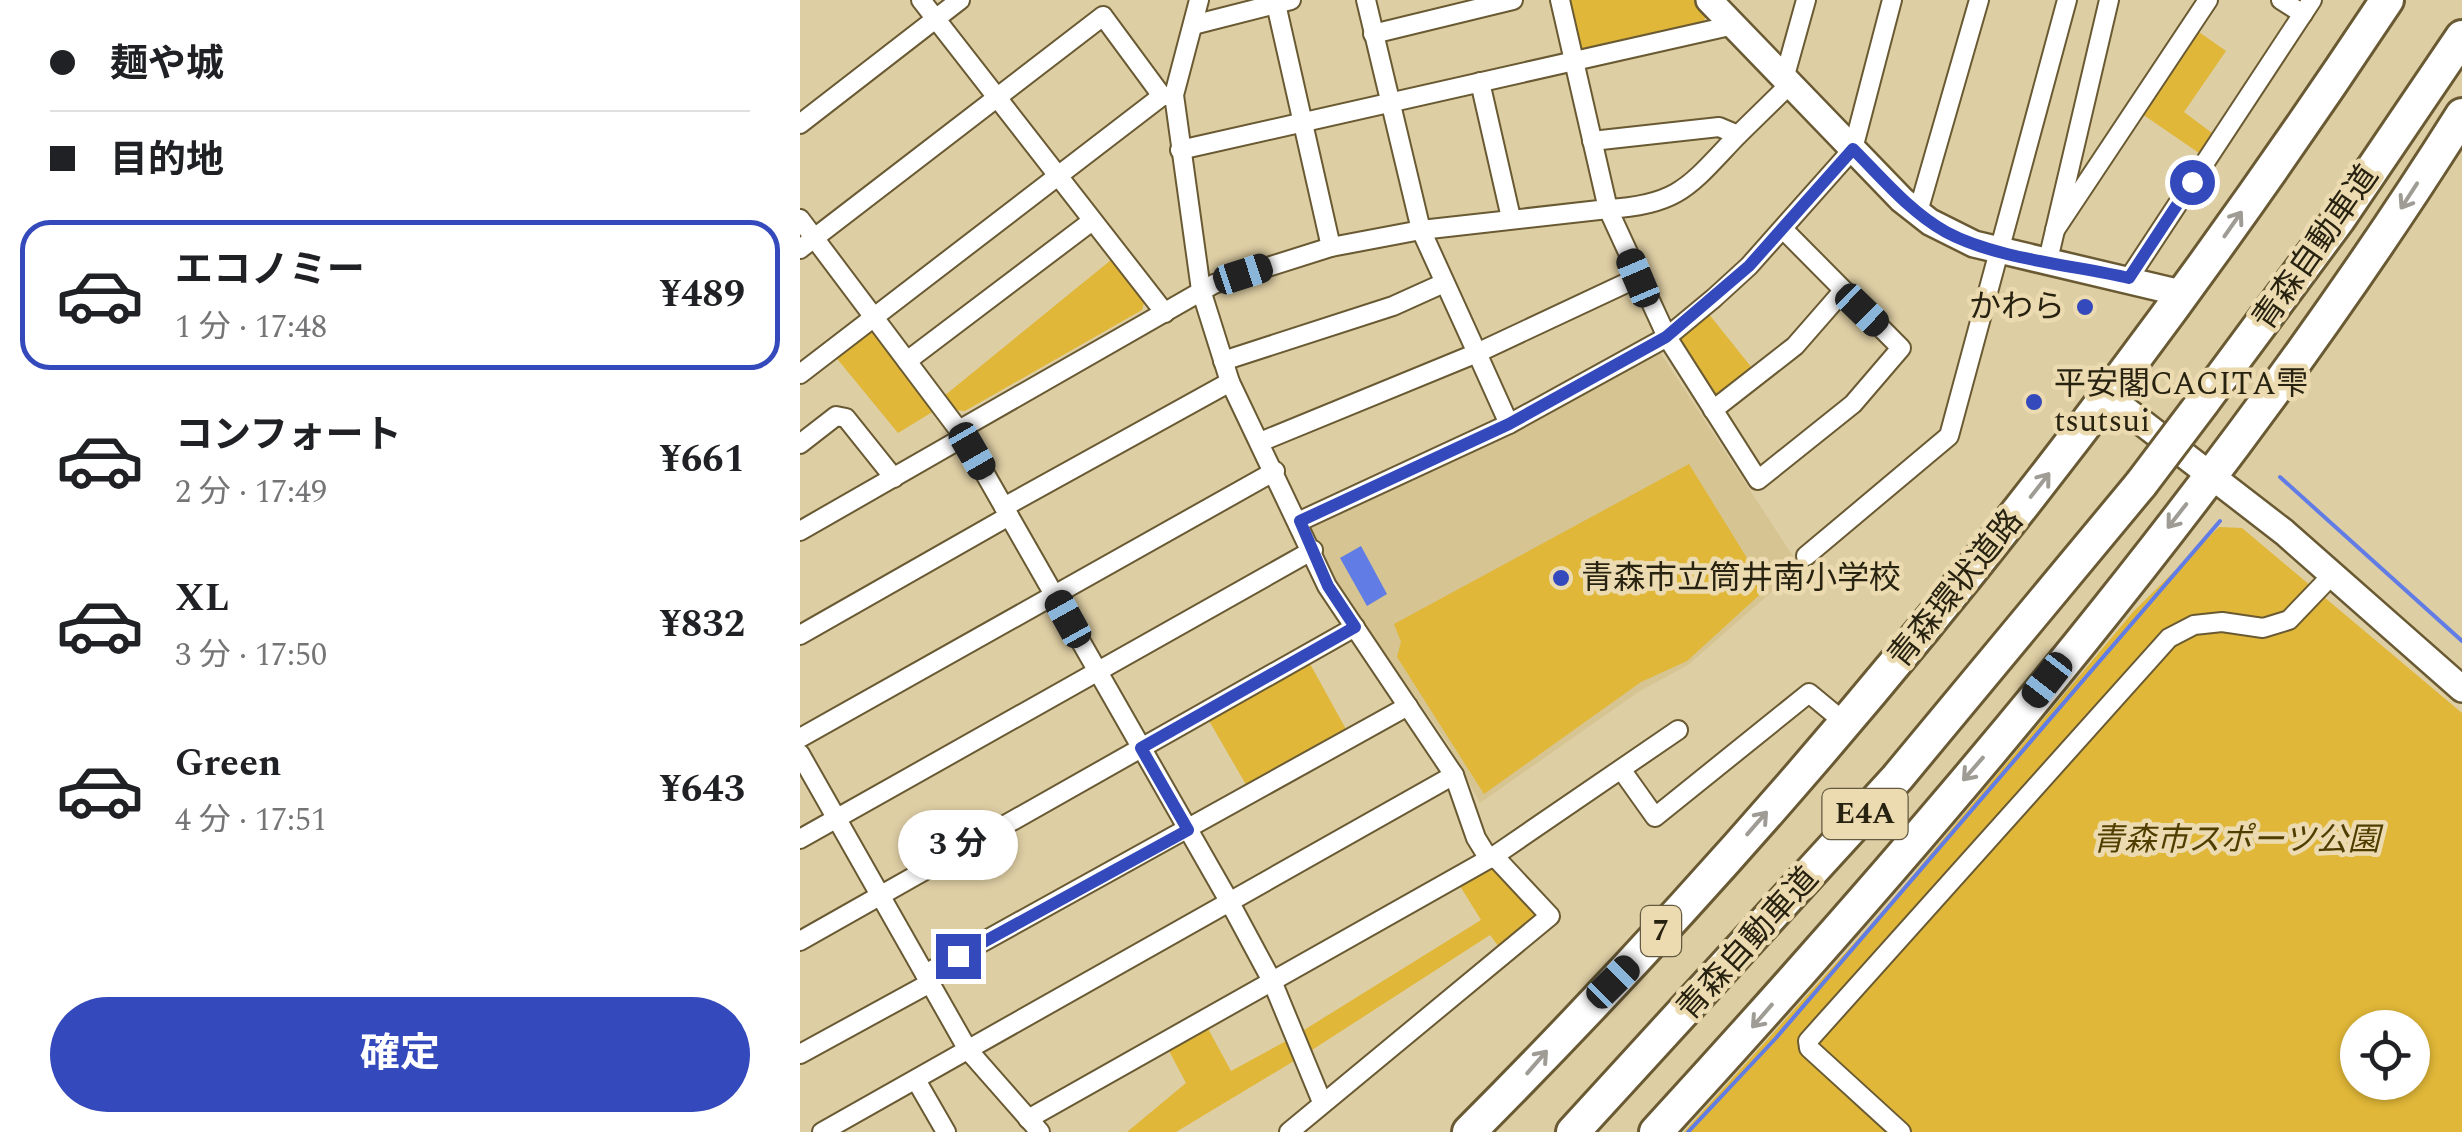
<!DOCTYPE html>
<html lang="ja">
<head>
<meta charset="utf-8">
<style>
	body { margin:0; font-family:Spectral,"Noto Sans JP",serif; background:#f2f2f2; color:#202124; height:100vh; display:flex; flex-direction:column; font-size:38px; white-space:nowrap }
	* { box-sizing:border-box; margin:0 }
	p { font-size:32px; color:#757577 }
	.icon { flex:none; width:55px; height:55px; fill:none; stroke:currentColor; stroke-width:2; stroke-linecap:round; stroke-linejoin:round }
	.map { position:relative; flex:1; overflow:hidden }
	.side { display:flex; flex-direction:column; background:#fff; width:800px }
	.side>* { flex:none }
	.top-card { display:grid; align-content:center; height:220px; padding:0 50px; background:#fff }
	.fabs { position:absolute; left:1540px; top:1010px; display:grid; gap:20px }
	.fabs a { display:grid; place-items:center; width:90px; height:90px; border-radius:50%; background:#fff; box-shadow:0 2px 8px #0004; font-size:50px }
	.end { position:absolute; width:45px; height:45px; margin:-22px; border:12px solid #3449bb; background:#fff; box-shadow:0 0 0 5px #fff }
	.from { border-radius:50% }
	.bubble { position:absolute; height:70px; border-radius:35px; background:#fff; box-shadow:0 2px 8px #0004; font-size:32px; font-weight:700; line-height:70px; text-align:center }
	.car { position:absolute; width:30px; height:60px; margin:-30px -15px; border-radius:12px; box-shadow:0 0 8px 2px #0007; background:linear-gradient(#222 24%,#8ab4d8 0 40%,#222 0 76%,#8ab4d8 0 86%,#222 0) }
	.top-card b { display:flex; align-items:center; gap:35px; height:95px; font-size:38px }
	.top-card b+b { border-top:2px solid #e0e0e0 }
	.top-card i { width:25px; height:25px; background:#202124 }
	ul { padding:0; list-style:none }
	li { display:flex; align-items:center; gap:30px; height:150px; margin:0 20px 15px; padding:0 30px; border:5px solid transparent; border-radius:30px }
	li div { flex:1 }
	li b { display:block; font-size:38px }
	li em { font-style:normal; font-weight:700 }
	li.on { border-color:#3449bb }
	li>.icon { width:90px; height:90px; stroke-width:1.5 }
	.button { display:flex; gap:20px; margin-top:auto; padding:20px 50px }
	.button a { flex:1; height:115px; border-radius:60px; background:#3449bb; color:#fff; font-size:40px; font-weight:700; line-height:115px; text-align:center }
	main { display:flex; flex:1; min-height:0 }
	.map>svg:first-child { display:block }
	.built { fill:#d6c492 }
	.green { fill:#e0b738; fill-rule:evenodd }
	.water { fill:#617de5 }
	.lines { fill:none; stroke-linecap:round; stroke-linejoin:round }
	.stream { stroke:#617de5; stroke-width:4 }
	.street-casing { stroke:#695a33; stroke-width:22 }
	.secondary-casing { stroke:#695a33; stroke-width:30 }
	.highway-casing { stroke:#695a33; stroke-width:38 }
	.street { stroke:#fff; stroke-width:18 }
	.secondary { stroke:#fff; stroke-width:25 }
	.highway { stroke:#fff; stroke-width:32 }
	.highway-bridge-casing { stroke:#695a33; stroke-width:38; stroke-linecap:butt }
	.highway-bridge { stroke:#fff; stroke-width:32 }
	.oneway { stroke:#9e9c94 }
	.route { stroke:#3449bb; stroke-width:12 }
	.poi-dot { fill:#3449bb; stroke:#ecdbb0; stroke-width:4 }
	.labels { text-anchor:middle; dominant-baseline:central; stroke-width:9; stroke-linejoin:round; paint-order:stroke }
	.shield { fill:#ecdbb0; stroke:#635a41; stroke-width:2.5 }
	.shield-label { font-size:30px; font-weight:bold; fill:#282211 }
	.street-label { font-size:32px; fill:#282211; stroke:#ecdbb0 }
	.poi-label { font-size:32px; fill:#282211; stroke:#ecdbb0; text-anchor:start }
	.park-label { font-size:32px; font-style:italic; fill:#503e01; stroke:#ecdbb0 }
</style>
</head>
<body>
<main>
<section class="side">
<div class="top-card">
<b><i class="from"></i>麺や城</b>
<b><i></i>目的地</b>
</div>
<ul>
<li class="on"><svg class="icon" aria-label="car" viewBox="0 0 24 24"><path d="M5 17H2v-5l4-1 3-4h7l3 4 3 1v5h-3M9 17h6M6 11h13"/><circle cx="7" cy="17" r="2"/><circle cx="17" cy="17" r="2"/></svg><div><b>エコノミー</b><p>1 分 · 17:48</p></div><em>¥489</em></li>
<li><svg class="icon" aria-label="car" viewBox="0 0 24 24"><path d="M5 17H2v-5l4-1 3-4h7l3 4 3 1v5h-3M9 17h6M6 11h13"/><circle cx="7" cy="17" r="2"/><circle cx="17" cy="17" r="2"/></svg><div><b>コンフォート</b><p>2 分 · 17:49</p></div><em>¥661</em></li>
<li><svg class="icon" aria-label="car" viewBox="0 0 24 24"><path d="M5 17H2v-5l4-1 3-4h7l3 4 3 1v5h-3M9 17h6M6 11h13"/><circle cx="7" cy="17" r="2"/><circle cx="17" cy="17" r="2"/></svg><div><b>XL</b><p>3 分 · 17:50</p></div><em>¥832</em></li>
<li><svg class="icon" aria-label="car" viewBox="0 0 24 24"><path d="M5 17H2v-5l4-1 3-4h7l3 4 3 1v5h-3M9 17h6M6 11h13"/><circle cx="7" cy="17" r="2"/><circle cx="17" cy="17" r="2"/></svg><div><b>Green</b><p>4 分 · 17:51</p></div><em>¥643</em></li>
</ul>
<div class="button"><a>確定</a></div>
</section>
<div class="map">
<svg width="1662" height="1132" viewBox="0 0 1662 1132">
	<rect width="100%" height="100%" fill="#decea4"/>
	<!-- built -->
	<path class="built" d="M860,352l140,215 -112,98 -48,26 -160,112 -33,-61 -107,-152 -30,-63 200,-96z"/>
	<!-- green -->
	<g class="green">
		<path d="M767,0h127l13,14 -5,11 -117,26 -9,-7z"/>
		<path d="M1399,32l27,19 -42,61 28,21 -13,20 -57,-39z"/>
		<path d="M311,260l33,43 -2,7 -177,101 -10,-1 -11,-14z"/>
		<path d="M908,313l44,55 -31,27h-8l-34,-48 1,-11z"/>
		<path d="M66,331l10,1 58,79 -36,22 -64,-78z"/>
		<path d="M889,464l77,125 -79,72 -46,21 -157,112 -87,-137 4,-15 -7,-18z"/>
		<path d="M1419,527l23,1 220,185v419h-778l199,-221 250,-299zM1558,1028h54v54h-54z"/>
		<path d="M509,662l38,69 -99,57 -40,-69z"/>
		<path d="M692,866l44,45v8l-37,28 -9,-12 -178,115 -8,-20 177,-110 -21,-34z"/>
		<path d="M406,1025l25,46 55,-30 8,20 -118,71h-49l59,-49 -18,-34z"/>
	</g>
	<!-- water -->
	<path class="water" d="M561,546l26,48 -20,12 -27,-48z"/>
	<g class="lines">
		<!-- stream -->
		<g class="stream">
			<path d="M1480,477l182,164"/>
			<path d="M888,1132l88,-94 444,-517"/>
		</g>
		<!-- street casing -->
		<g class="street-casing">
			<g id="street">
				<path d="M121,0l244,313"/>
				<path d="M399,0l-25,95 27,195 29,92 97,204 127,189 22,63 13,21"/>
				<path d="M1481,0l22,14"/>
				<path d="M476,4l55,243"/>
				<path d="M393,25l98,-25"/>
				<path d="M573,34l140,-34"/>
				<path d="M984,79l22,-79"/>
				<path d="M680,82l31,136"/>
				<path d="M0,124l160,-124"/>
				<path d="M938,135c-48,50 -58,70 -130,74l59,128 91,143 95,-76 48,-56 -118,-119"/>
				<path d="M792,141l127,-14 19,8 52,-51"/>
				<path d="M380,150l554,-125"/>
				<path d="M1118,212l61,-212"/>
				<path d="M0,219l164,218 265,464 43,80 50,121"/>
				<path d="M1255,230l153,-230"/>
				<path d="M0,249l303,-233 59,80"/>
				<path d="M1248,260l61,-260"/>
				<path d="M1329,278l183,-278"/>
				<path d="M107,361l185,-140"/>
				<path d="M423,361l170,-55 51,-23"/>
				<path d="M0,374l362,-278h9"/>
				<path d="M913,410l82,-64 48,-55"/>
				<path d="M709,424l-32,-71 160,-75"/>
				<path d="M159,430l255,-146 117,-37 90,-17 187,-21 -48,-209"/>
				<path d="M460,442l217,-89 -56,-123 -55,-230"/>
				<path d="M0,444l36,-28 10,2 48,60"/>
				<path d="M204,507l226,-125"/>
				<path d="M500,521l209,-97 158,-87 47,-39 35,-32 104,-117 39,-149"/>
				<path d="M0,531l164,-94"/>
				<path d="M1006,556l143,-120 118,-436"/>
				<path d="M0,635l209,-119"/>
				<path d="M0,738l475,-267"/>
				<path d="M0,754l168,296 72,82"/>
				<path d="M823,772l32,45 154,-124 35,29"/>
				<path d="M0,839l513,-289"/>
				<path d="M0,941l555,-314"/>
				<path d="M125,974l483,-268"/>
				<path d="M0,1054l130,-71"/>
				<path d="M116,1080l30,52"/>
				<path d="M228,1119l466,-263 184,-126"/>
				<path d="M22,1132l632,-357"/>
				<path d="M489,1132l261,-216 -56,-60"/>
				<path d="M1101,1132l-92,-84 -1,-7 361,-403 25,-13 28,-3 41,6 26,-8 44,-46"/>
			</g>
		</g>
		<!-- secondary casing -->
		<g class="secondary-casing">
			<g id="secondary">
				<path d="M909,0l193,200 28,22 44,22 211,50"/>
				<path d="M1309,397l175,135 178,157"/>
			</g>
		</g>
		<!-- highway casing -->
		<g class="highway-casing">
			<g id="highway">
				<path d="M1403,402l135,-182 124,-183"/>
				<path d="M669,1132c344,-345 649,-726 918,-1132"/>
				<path d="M773,1132l324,-354 244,-294"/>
				<path d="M856,1132c287,-313 580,-658 806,-1017"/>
			</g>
		</g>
		<!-- street -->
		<use href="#street" class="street"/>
		<!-- secondary -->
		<use href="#secondary" class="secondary"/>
		<!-- highway -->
		<use href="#highway" class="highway"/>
		<!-- highway-bridge casing -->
		<g class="highway-bridge-casing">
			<path id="highway-bridge" d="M1341,484l62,-82"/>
		</g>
		<!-- highway-bridge -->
		<use href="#highway-bridge" class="highway-bridge"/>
	</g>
	<!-- one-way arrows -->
	<defs><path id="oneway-shaft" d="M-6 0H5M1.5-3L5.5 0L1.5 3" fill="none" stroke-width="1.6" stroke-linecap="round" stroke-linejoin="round" transform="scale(2.5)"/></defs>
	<g class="oneway">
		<use href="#oneway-shaft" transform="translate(1609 196) rotate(123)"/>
		<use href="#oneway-shaft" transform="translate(1433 224) rotate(-55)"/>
		<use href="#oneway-shaft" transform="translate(1240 485) rotate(-52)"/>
		<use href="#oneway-shaft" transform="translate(1377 516) rotate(128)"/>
		<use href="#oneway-shaft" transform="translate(1173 769) rotate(131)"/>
		<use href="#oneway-shaft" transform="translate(957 823) rotate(-49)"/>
		<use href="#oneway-shaft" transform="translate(962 1016) rotate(131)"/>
		<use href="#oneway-shaft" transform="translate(737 1062) rotate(-49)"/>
	</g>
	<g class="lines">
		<!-- route -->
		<path class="route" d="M158,956l230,-126 -47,-82 214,-121 -27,-41 -28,-65 209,-97 157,-87 83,-71 104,-117c29,29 57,63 93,83 50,27 127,33 183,46l63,-96"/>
	</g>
	<!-- markers -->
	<g class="poi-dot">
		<circle cx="1285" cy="307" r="10"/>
		<circle cx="1234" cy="402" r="10"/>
		<circle cx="761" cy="578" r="10"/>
	</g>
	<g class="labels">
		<!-- shield labels -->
		<g class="shield">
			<rect x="1022.5" y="789" width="85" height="50" rx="8"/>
			<rect x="841" y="906" width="40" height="50" rx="8"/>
		</g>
		<g class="shield-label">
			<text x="1065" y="814">E4A</text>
			<text x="861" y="931">7</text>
		</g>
		<!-- street labels -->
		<g class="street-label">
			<text transform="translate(1516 248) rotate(-55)">青森自動車道</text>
			<text transform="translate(1156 589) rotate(-51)">青森環状道路</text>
			<text transform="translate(948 944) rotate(-48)">青森自動車道</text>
		</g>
		<!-- poi labels -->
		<g class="poi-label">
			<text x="1265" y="307" text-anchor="end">かわら</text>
			<text x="1254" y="384">平安閣CACITA雫<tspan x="1254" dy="37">tsutsui</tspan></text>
			<text x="781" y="578">青森市立筒井南小学校</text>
		</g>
		<!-- park labels -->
		<g class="park-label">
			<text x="1436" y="840">青森市スポーツ公園</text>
		</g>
	</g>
</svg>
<div class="fabs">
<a><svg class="icon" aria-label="locate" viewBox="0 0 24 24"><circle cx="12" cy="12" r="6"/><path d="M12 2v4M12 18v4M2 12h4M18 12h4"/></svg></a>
</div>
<i class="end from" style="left:1392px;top:182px"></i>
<i class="end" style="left:158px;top:956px"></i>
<div class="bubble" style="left:98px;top:810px;width:120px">3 分</div>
<i class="car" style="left:443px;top:274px;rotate:72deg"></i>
<i class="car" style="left:838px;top:278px;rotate:337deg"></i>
<i class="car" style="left:1062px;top:310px;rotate:134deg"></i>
<i class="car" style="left:172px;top:451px;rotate:150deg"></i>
<i class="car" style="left:268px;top:619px;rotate:331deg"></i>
<i class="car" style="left:1247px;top:680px;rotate:218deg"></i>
<i class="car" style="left:813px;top:982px;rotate:45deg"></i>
</div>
</main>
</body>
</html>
